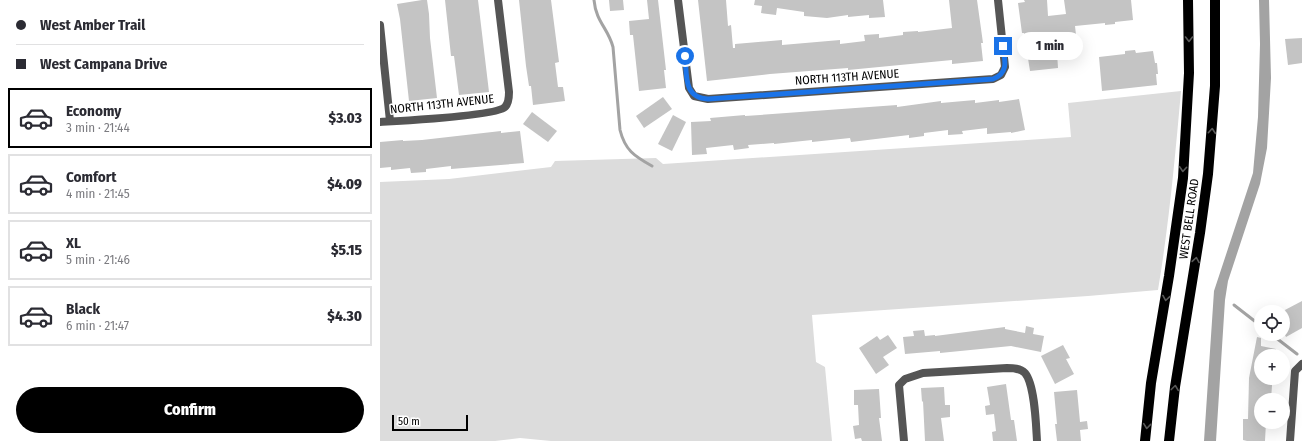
<!DOCTYPE html>
<html lang="en">
<head>
<meta charset="utf-8">
<style>
	body { margin:0; font-family:"Fira Sans Condensed",sans-serif; background:#f2f2f3; color:#2b2b33; height:100vh; display:flex; flex-direction:column; font-size:15px; white-space:nowrap }
	* { box-sizing:border-box; margin:0 }
	p { font-size:13px; color:#7c7c81 }
	.icon { flex:none; width:22px; height:22px; fill:none; stroke:currentColor; stroke-width:2; stroke-linecap:round; stroke-linejoin:round }
	.map { position:relative; flex:1; overflow:hidden }
	.drawer { display:flex; flex-direction:column; background:#fff; width:380px }
	.drawer>* { flex:none }
	.guide { display:grid; align-content:center; height:88px; padding:0 16px; background:#fff }
	.controls { position:absolute; left:874px; top:305px; display:grid; gap:8px }
	.controls a { display:grid; place-items:center; width:36px; height:36px; border-radius:50%; background:#fff; box-shadow:0 4px 16px #0002; font-size:20px }
	.scale { position:absolute; left:12px; bottom:10px; width:76px; box-sizing:border-box; padding-left:4px; border:2px solid #000; border-top:0; font-size:11px; line-height:14px; white-space:nowrap; color:#000; -webkit-text-stroke:3px #fff; paint-order:stroke }
	.end { position:absolute; width:18px; height:18px; margin:-9px; border:5px solid #1a73e8; background:#fff; box-shadow:0 0 0 2px #fff }
	.from { border-radius:50% }
	.bubble { position:absolute; height:28px; border-radius:14px; background:#fff; box-shadow:0 4px 16px #0002; font-size:13px; font-weight:800; line-height:28px; text-align:center }
	.guide b { display:flex; align-items:center; gap:14px; height:38px; font-size:15px }
	.guide b+b { border-top:1px solid #e1e1e2 }
	.guide i { width:10px; height:10px; background:#2b2b33 }
	ul { padding:0; list-style:none }
	li { display:flex; align-items:center; gap:12px; height:60px; margin:0 8px 6px; padding:0 8px; border:2px solid #e1e1e2; border-radius:0px }
	li div { flex:1 }
	li b { display:block; font-size:15px }
	li em { font-style:normal; font-weight:800 }
	li.selected { border-color:#000 }
	li>.icon { width:36px; height:36px; stroke-width:1.5 }
	.action { display:flex; gap:8px; margin-top:auto; padding:8px 16px }
	.action a { flex:1; height:46px; border-radius:24px; background:#000; color:#fff; font-size:16px; font-weight:800; line-height:46px; text-align:center }
	main { display:flex; flex:1; min-height:0 }
	.map>svg:first-child { display:block }
	.green { fill:#dcdcdc }
	.water { fill:#a3a3a3 }
	.lines { fill:none; stroke-linecap:round; stroke-linejoin:round }
	.stream { stroke:#a3a3a3; stroke-width:3 }
	.building { fill:#c4c4c4 }
	.minor { stroke:#555; stroke-width:8 }
	.primary { stroke:#000; stroke-width:10 }
	.oneway { stroke:#595959 }
	.route { stroke:#1a73e8; stroke-width:5 }
	.labels { text-anchor:middle; dominant-baseline:central; stroke-width:3; stroke-linejoin:round; paint-order:stroke }
	.street-label { font-size:12px; fill:#000; stroke:#fff }
</style>
</head>
<body>
<main>
<section class="drawer">
<div class="guide">
<b><i class="from"></i>West Amber Trail</b>
<b><i></i>West Campana Drive</b>
</div>
<ul>
<li class="selected"><svg class="icon" aria-label="car" viewBox="0 0 24 24"><path d="M5 17H2v-5l4-1 3-4h7l3 4 3 1v5h-3M9 17h6M6 11h13"/><circle cx="7" cy="17" r="2"/><circle cx="17" cy="17" r="2"/></svg><div><b>Economy</b><p>3 min · 21:44</p></div><em>$3.03</em></li>
<li><svg class="icon" aria-label="car" viewBox="0 0 24 24"><path d="M5 17H2v-5l4-1 3-4h7l3 4 3 1v5h-3M9 17h6M6 11h13"/><circle cx="7" cy="17" r="2"/><circle cx="17" cy="17" r="2"/></svg><div><b>Comfort</b><p>4 min · 21:45</p></div><em>$4.09</em></li>
<li><svg class="icon" aria-label="car" viewBox="0 0 24 24"><path d="M5 17H2v-5l4-1 3-4h7l3 4 3 1v5h-3M9 17h6M6 11h13"/><circle cx="7" cy="17" r="2"/><circle cx="17" cy="17" r="2"/></svg><div><b>XL</b><p>5 min · 21:46</p></div><em>$5.15</em></li>
<li><svg class="icon" aria-label="car" viewBox="0 0 24 24"><path d="M5 17H2v-5l4-1 3-4h7l3 4 3 1v5h-3M9 17h6M6 11h13"/><circle cx="7" cy="17" r="2"/><circle cx="17" cy="17" r="2"/></svg><div><b>Black</b><p>6 min · 21:47</p></div><em>$4.30</em></li>
</ul>
<div class="action"><a>Confirm</a></div>
</section>
<div class="map">
<svg width="922" height="441" viewBox="0 0 922 441">
	<rect width="100%" height="100%" fill="#fff"/>
	<!-- green -->
	<path class="green" d="M801,91c-6,67 -12,133 -23,199l-70,6 -276,19 4,47 9,5 7,74h-281l-31,-3 -25,3h-115v-259l69,-3 102,-12 4,-6 101,-3 7,6 408,-27 -3,-34z"/>
	<!-- water -->
	<path class="water" d="M879,0h10l2,78 -4,70 -7,36 -32,97 -3,19 -9,141h-12l10,-150 39,-118 5,-56 2,-73z"/>
	<g class="lines">
		<!-- stream -->
		<g class="stream">
			<path d="M214,0c2,22 14,28 19,47l7,83c5,20 14,26 32,36"/>
			<path d="M854,305l27,21"/>
			<path d="M891,334l26,20"/>
		</g>
	</g>
	<!-- building -->
	<g class="building">
		<path d="M42,0h5l2,14 1,24 7,60 -28,3 -9,-82 -3,-15z"/>
		<path d="M65,0h33l11,92 -30,3 -5,-39h-3z"/>
		<path d="M139,0h32l8,62 -4,1 3,24h5l2,14 -32,4 -2,-19h-2l-3,-20z"/>
		<path d="M229,0h14l1,10 -14,1z"/>
		<path d="M267,0h11l8,70h-2l2,18 -27,3 -6,-56h-3l-1,-14 20,-2z"/>
		<path d="M318,0h28l2,26 3,-1 2,23h2v-4l47,-4v5l58,-5v4l25,-3 -1,-6 15,-1v4l24,-3v-3l15,-1v1l34,-4 -3,-28h28l6,43h-2l2,18 -31,3v-4l-104,10v-2l-78,6 -63,7z"/>
		<path d="M375,0h128l2,17 -16,1v-3l-21,2v-2l-21,3 -23,-2v-4l-27,-4 -1,7 -15,-2 1,-7 -8,-1z"/>
		<path d="M644,0h23l1,16 18,-2 -2,-14h67l2,20 -18,2v2l-10,1v-2l-30,3 1,9 -20,3 2,30 -28,3 -6,-38h-2l-4,-30 7,-1z"/>
		<path d="M922,38v25l-14,2 -3,-26z"/>
		<path d="M755,50l1,3 17,-2 2,12h2l1,11h-2l1,11 -55,6 -3,-34 26,-3v-3z"/>
		<path d="M283,97l9,12 -28,19 -8,-12z"/>
		<path d="M639,99l6,31 -14,3v-1l-24,2v-6l-25,3 1,3 -15,1v-5l-24,3v3l-15,2v-3l-58,7 -1,-4 -38,4v-2l-38,4v-1l-26,2 1,3 -15,2 -1,-5 -27,3 1,6 -15,1 -1,-33 20,-1 -1,-3 35,-3v1l152,-11v2l44,-6v2l34,-3v3l24,-3v2z"/>
		<path d="M152,112l25,19 -9,11 -25,-18z"/>
		<path d="M293,115l13,7 -14,29 -14,-7z"/>
		<path d="M121,131v2l19,-2 4,32 -73,6v-3l-25,3v3l-15,1 -1,-5 -19,2v-3l-11,1v-26l23,-2v1l19,-1z"/>
		<path d="M922,301v27l-16,9 -3,-6v-20z"/>
		<path d="M646,326l8,2 -1,6 11,2 -3,16 -30,-6 -71,7v-2l-35,3 -2,-17 11,-1 -1,-5 11,-1 1,6 10,-1v1l70,-9v2l20,4z"/>
		<path d="M508,335l9,13 -14,9 6,8 -13,9 -17,-26 18,-12 3,4z"/>
		<path d="M877,337l4,1v8l15,3 -1,7h-14v22h10l-1,7h2l-1,15h-10v22h5l-1,19h-18l-4,-1v-21h5l1,-41z"/>
		<path d="M683,345l7,13 -4,1 8,15 -19,10 -14,-28z"/>
		<path d="M626,384l5,36h3l3,21h-24l-1,-9 4,-1 -2,-17 -8,1 -1,-9 5,-1 -3,-18z"/>
		<path d="M564,387l1,18h5v12l-9,1 3,23h-19l-2,-40 -1,1 -1,-14z"/>
		<path d="M499,389l2,29h-2l3,23h-20l-1,-3 -6,1 -2,-13 6,-1 -1,-20h-4v-15z"/>
		<path d="M697,390l3,32 7,-1 1,8 -8,1 1,11h-24l-2,-17h2l-3,-32z"/>
	</g>
	<g class="lines">
		<!-- minor -->
		<g class="minor">
			<path d="M298,0l11,88 5,8 14,3 285,-20 8,-4 4,-8 -7,-67"/>
			<path d="M0,25l10,96"/>
			<path d="M0,122c18,-1 116,-6 125,-15 4,-4 4,-10 4,-15l-11,-92"/>
			<path d="M524,441l-5,-56 6,-6 18,-6 84,-5c6,0 13,0 18,5 10,12 11,52 12,68"/>
			<path d="M910,441l5,-70 7,-7"/>
		</g>
		<!-- primary -->
		<g class="primary">
			<path d="M765,441l6,-58 18,-107 14,-98 6,-105 -1,-73"/>
			<path d="M789,441l6,-54 25,-154 8,-59 7,-88v-86"/>
		</g>
	</g>
	<!-- one-way arrows -->
	<defs><path id="oneway-chevron" d="M-2-3.5L2.5 0L-2 3.5" fill="none" stroke-width="1.6" stroke-linecap="round" stroke-linejoin="round"/></defs>
	<g class="oneway">
		<use href="#oneway-chevron" transform="translate(809 39) rotate(90)"/>
		<use href="#oneway-chevron" transform="translate(832 131) rotate(-85)"/>
		<use href="#oneway-chevron" transform="translate(803 169) rotate(94)"/>
		<use href="#oneway-chevron" transform="translate(816 260) rotate(-81)"/>
		<use href="#oneway-chevron" transform="translate(786 298) rotate(99)"/>
		<use href="#oneway-chevron" transform="translate(795 388) rotate(-83)"/>
		<use href="#oneway-chevron" transform="translate(767 426) rotate(96)"/>
	</g>
	<g class="lines">
		<!-- route -->
		<path class="route" d="M305,56c2,19 -2,42 23,43l285,-20c16,-6 12,-19 10,-33"/>
	</g>
	<g class="labels">
		<!-- street labels -->
		<g class="street-label">
			<text transform="translate(467 77) rotate(-4)">NORTH 113TH AVENUE</text>
			<text transform="translate(62 104) rotate(-6)">NORTH 113TH AVENUE</text>
			<text transform="translate(809 219) rotate(-82)">WEST BELL ROAD</text>
		</g>
	</g>
</svg>
<div class="controls">
<a><svg class="icon" aria-label="locate" viewBox="0 0 24 24"><circle cx="12" cy="12" r="6"/><path d="M12 2v4M12 18v4M2 12h4M18 12h4"/></svg></a>
<a>+</a>
<a>−</a>
</div>
<div class="scale">50 m</div>
<i class="end from" style="left:305px;top:56px"></i>
<i class="end" style="left:623px;top:46px"></i>
<div class="bubble" style="left:637px;top:32px;width:66px">1 min</div>
</div>
</main>
</body>
</html>
